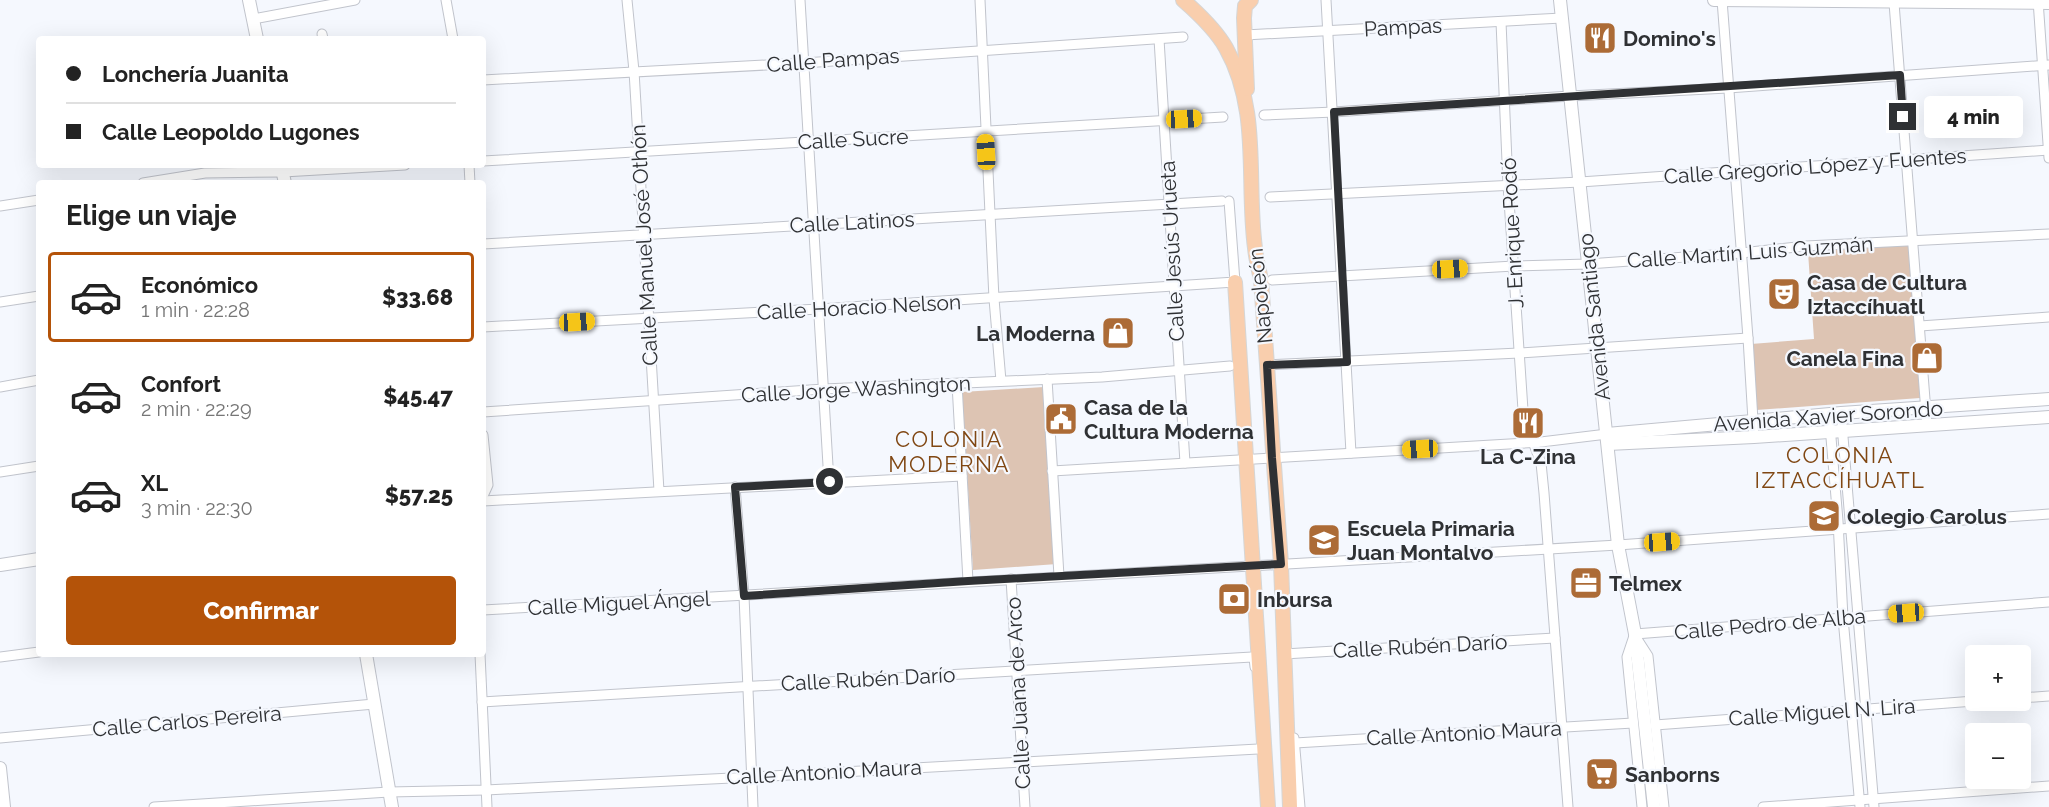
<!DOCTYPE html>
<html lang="es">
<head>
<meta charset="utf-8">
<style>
	body { margin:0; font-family:Raleway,sans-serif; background:#f2f2f2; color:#222; height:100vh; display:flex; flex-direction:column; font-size:22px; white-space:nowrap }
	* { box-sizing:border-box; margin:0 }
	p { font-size:20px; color:#767676 }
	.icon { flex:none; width:33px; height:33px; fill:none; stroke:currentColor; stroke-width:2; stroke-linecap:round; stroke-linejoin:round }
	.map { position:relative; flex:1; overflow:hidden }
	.side { position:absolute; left:36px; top:180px; width:450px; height:477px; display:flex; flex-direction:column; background:#fff; border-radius:6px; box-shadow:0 6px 24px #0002 }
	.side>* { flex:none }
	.guide { position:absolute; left:36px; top:36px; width:450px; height:132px; border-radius:6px; box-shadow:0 6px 24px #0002; display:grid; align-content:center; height:132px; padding:0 30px; background:#fff }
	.buttons { position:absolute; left:1965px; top:645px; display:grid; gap:12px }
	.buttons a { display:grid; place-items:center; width:66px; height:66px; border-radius:6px; background:#fff; box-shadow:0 6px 24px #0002; font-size:30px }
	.end { position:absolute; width:27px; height:27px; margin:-14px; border:8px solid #2f3134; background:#fff; box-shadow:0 0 0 3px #fff }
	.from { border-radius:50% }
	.bubble { position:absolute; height:42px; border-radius:6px; background:#fff; box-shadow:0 6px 24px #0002; font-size:20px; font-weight:800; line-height:42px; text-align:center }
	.car { position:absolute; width:18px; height:36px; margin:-18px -9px; border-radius:8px; box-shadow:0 0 4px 2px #0007; background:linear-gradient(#f5c518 24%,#345 0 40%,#f5c518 0 76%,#345 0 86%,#f5c518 0) }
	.guide b { display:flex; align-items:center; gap:21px; height:57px; font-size:22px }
	.guide b+b { border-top:2px solid #e0e0e0 }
	.guide i { width:15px; height:15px; background:#222 }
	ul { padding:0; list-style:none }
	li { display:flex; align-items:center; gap:18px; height:90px; margin:0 12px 9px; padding:0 18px; border:3px solid transparent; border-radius:6px }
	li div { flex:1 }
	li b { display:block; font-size:22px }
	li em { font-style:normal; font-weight:800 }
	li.current { border-color:#b45309 }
	li>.icon { width:54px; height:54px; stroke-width:1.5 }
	h2 { padding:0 30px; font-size:27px; line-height:72px }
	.button { display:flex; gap:12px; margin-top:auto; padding:12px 30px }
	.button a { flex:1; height:69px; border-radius:6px; background:#b45309; color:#fff; font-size:24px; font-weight:800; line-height:69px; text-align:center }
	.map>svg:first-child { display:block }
	.green { fill:#ddc4b3 }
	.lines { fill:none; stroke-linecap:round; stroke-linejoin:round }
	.street-casing { stroke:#c1c4cc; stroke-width:11 }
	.secondary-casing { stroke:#c1c4cc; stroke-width:14 }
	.primary-casing { stroke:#d5d6d6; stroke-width:16 }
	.street { stroke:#fff; stroke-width:9 }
	.secondary { stroke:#fff; stroke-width:12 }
	.primary { stroke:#f9cead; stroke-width:14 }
	.route { stroke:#2f3134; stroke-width:8 }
	.labels { text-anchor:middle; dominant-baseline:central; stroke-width:4.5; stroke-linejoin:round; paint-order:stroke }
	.street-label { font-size:21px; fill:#2f3134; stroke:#f5f8fe }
	.poi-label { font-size:21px; font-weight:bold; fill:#2f3134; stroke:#f5f8fe; text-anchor:start }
	.neighbourhood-label { font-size:22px; letter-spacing:1.5px; fill:#804713; stroke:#f5f8fe }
</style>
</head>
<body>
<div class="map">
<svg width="2049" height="807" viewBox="0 0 2049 807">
	<rect width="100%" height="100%" fill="#f5f8fe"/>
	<!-- green -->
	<g class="green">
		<path d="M1909,245l11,153 -164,12 -5,-66 63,-5 -6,-87z"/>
		<path d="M1044,387l13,177 -84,6 -11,-178z"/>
	</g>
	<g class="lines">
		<!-- street casing -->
		<g class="street-casing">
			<g id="street">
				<path d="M446,0l7,39"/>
				<path d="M627,0l7,71 25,420"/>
				<path d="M800,0l29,482"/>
				<path d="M980,0l14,299 7,82"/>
				<path d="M1326,0l25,453"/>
				<path d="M1722,0l26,338 6,99"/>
				<path d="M2038,0l11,158"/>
				<path d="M1894,3l33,422"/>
				<path d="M253,19l102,-19"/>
				<path d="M1501,22l7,163 15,225 4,16 14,37 3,30 24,314"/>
				<path d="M322,34l1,5"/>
				<path d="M1245,35l317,-17"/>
				<path d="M1159,39l26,424"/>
				<path d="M483,80l321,-17 379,-26"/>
				<path d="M1264,115l70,-3 236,-16 158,-8 321,-23"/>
				<path d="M483,161l740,-44"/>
				<path d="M469,165l1,18"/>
				<path d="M143,183l62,-10 78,-1 122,-7"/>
				<path d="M1270,197l310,-15 469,-32"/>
				<path d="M0,206l39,-6"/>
				<path d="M483,244l739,-43"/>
				<path d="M1272,280l242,-14 74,-2 153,-11 65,-7 243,-12"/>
				<path d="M0,302l39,-6"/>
				<path d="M1920,326l129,-9"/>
				<path d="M483,327l336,-18 416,-27 -6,-81"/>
				<path d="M1267,365l252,-12 229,-15"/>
				<path d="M1047,379l12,197"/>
				<path d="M957,384l11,197"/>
				<path d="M0,387l39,-7"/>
				<path d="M483,412l341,-23 278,-12 128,-11"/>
				<path d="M1841,413l33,394"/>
				<path d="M1829,414l9,107 5,97 17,189"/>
				<path d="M483,435l5,50 -5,11"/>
				<path d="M1052,471l489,-29 66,-8"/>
				<path d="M0,472l39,-6"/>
				<path d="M735,487l9,109 9,211"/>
				<path d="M483,501l479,-25"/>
				<path d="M1011,579l14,228"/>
				<path d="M483,610l1135,-65 431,-31"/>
				<path d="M1635,634l414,-32"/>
				<path d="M1634,636l-7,21 15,150"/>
				<path d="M1637,639l11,17 16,151"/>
				<path d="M480,654l7,153"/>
				<path d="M1284,654l271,-16"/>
				<path d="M0,657l39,-5"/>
				<path d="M2020,698l29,-2"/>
				<path d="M482,702l770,-45 2,1 1,9"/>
				<path d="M1655,725l333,-25"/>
				<path d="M0,738l374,-34"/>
				<path d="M1294,738l6,69"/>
				<path d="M1295,743l338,-20"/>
				<path d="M154,807l235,-15 97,-2 266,-13 506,-28"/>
				<path d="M1763,807l286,-21"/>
			</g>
		</g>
		<!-- secondary casing -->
		<g class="secondary-casing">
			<g id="secondary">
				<path d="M249,0l8,39"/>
				<path d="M1560,0l58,545 17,89 19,173"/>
				<path d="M1714,0l335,3"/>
				<path d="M281,165l4,18"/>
				<path d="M1607,434l234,-21 208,-14"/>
				<path d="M1608,444l146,-7 295,-20"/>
				<path d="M0,565l39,-6"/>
				<path d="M366,654l26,153"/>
				<path d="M0,768l4,39"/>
			</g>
		</g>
		<!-- primary casing -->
		<g class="primary-casing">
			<g id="primary">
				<path d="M1183,0c16,14 33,30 43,48 35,62 20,133 29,200 1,11 4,22 6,32l20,284 9,243"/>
				<path d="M1247,89l-3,-71 1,-12 6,-6"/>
				<path d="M1235,282l33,525"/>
			</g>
		</g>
		<!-- street -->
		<use href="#street" class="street"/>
		<!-- secondary -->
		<use href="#secondary" class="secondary"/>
		<!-- primary -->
		<use href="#primary" class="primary"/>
	</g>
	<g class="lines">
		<!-- route -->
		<path class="route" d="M830,482l-95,5 9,109 224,-15 313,-17 -9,-106 -5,-93 80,-3 -13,-250 566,-37 3,42"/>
	</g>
	<!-- icons -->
	<defs>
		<g id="restaurant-square" transform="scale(1.725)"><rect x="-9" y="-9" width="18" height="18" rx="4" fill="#ac6b36" stroke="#f5f8fe"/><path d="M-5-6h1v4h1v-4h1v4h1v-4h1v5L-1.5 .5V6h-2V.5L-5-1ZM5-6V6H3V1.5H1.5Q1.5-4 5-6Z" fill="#fff"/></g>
		<g id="theatre-square" transform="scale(1.725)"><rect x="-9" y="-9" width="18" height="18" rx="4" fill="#ac6b36" stroke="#f5f8fe"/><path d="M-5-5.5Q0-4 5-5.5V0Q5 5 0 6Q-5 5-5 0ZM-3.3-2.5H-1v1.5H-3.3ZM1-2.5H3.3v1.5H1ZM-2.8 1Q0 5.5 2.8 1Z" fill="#fff"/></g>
		<g id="shop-square" transform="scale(1.725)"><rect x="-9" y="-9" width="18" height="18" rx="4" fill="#ac6b36" stroke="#f5f8fe"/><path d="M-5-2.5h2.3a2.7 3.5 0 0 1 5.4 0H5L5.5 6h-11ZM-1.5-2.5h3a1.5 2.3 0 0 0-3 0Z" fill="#fff"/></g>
		<g id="civic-square" transform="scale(1.725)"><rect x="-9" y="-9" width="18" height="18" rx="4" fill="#ac6b36" stroke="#f5f8fe"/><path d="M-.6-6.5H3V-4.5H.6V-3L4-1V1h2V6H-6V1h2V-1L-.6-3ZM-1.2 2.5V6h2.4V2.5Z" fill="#fff"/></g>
		<g id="school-square" transform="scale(1.725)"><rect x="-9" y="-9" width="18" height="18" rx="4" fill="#ac6b36" stroke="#f5f8fe"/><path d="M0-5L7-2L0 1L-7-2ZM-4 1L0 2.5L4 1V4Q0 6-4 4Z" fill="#fff"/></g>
		<g id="office-square" transform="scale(1.725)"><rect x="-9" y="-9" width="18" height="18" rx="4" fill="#ac6b36" stroke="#f5f8fe"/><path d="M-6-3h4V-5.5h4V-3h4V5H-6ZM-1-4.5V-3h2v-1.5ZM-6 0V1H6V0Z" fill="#fff"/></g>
		<g id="bank-square" transform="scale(1.725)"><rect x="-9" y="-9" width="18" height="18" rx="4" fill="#ac6b36" stroke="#f5f8fe"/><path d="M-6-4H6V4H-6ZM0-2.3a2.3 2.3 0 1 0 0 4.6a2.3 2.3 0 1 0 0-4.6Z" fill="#fff"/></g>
		<g id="supermarket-square" transform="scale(1.725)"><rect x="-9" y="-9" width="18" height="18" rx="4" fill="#ac6b36" stroke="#f5f8fe"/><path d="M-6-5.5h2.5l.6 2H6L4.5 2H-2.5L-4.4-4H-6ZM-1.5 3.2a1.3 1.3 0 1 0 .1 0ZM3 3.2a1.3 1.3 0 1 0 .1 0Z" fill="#fff"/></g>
	</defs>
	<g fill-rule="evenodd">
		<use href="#restaurant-square" x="1600" y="38"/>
		<use href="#theatre-square" x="1784" y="294"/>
		<use href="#shop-square" x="1118" y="333"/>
		<use href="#shop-square" x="1927" y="358"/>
		<use href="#civic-square" x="1061" y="419"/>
		<use href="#restaurant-square" x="1528" y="423"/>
		<use href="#school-square" x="1824" y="516"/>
		<use href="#school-square" x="1324" y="540"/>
		<use href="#office-square" x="1586" y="583"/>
		<use href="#bank-square" x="1234" y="599"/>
		<use href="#supermarket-square" x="1602" y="774"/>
	</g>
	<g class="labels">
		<!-- street labels -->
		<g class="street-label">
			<text transform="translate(1403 27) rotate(-3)">Pampas</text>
			<text transform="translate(833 60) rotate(-4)">Calle Pampas</text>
			<text transform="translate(853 139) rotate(-3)">Calle Sucre</text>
			<text transform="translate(1815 166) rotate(-4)">Calle Gregorio López y Fuentes</text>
			<text transform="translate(852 222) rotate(-3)">Calle Latinos</text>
			<text transform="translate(1512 233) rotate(-93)">J. Enrique Rodó</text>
			<text transform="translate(644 245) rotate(-93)">Calle Manuel José Othón</text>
			<text transform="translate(1172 251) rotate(-93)">Calle Jesús Urueta</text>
			<text transform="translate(1750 252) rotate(-4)">Calle Martín Luis Guzmán</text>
			<text transform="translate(1260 296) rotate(-96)">Napoleón</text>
			<text transform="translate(859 307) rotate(-3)">Calle Horacio Nelson</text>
			<text transform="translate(1594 317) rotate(-96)">Avenida Santiago</text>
			<text transform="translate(856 389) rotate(-3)">Calle Jorge Washington</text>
			<text transform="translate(1828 416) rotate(-4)">Avenida Xavier Sorondo</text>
			<text transform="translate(619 603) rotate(-3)">Calle Miguel Ángel</text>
			<text transform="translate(1770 624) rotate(-5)">Calle Pedro de Alba</text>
			<text transform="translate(1420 646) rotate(-3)">Calle Rubén Darío</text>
			<text transform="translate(868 679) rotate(-3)">Calle Rubén Darío</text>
			<text transform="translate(1018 693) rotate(-93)">Calle Juana de Arco</text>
			<text transform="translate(1822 712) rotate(-4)">Calle Miguel N. Lira</text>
			<text transform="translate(187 721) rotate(-5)">Calle Carlos Pereira</text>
			<text transform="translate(1464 733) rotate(-3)">Calle Antonio Maura</text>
			<text transform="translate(824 772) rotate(-3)">Calle Antonio Maura</text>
		</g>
		<!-- poi labels -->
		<g class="poi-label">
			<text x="1623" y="38">Domino's</text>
			<text x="1807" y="282">Casa de Cultura<tspan x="1807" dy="24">Iztaccíhuatl</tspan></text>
			<text x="1095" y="333" text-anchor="end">La Moderna</text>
			<text x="1904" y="358" text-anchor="end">Canela Fina</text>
			<text x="1084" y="407">Casa de la<tspan x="1084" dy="24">Cultura Moderna</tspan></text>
			<text x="1528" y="456" text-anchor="middle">La C-Zina</text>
			<text x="1847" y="516">Colegio Carolus</text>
			<text x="1347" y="528">Escuela Primaria<tspan x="1347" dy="24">Juan Montalvo</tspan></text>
			<text x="1609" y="583">Telmex</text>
			<text x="1257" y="599">Inbursa</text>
			<text x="1625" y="774">Sanborns</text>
		</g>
		<!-- neighbourhood labels -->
		<g class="neighbourhood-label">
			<text x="949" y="439">COLONIA<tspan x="949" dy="25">MODERNA</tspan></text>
			<text x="1840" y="455">COLONIA<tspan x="1840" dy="25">IZTACCÍHUATL</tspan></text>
		</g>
	</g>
</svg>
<div class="buttons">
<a>+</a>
<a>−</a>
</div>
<i class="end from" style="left:830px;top:482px"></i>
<i class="end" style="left:1903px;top:117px"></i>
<div class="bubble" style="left:1924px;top:96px;width:99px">4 min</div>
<i class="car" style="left:1184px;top:119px;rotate:87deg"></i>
<i class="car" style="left:986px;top:152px;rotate:357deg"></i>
<i class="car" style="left:1450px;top:269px;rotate:87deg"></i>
<i class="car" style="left:577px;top:322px;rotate:87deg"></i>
<i class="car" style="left:1420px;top:449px;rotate:267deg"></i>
<i class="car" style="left:1662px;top:542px;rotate:86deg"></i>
<i class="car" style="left:1906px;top:613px;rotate:266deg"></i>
<div class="guide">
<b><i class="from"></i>Lonchería Juanita</b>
<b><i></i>Calle Leopoldo Lugones</b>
</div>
<section class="side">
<h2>Elige un viaje</h2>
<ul>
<li class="current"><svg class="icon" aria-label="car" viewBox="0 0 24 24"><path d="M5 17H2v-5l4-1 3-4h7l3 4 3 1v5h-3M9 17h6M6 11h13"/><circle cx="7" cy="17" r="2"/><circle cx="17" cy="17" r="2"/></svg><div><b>Económico</b><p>1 min · 22:28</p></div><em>$33.68</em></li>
<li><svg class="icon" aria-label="car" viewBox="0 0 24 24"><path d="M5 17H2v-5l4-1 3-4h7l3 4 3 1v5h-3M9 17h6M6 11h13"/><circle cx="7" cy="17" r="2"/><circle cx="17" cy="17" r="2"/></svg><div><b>Confort</b><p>2 min · 22:29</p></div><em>$45.47</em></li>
<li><svg class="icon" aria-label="car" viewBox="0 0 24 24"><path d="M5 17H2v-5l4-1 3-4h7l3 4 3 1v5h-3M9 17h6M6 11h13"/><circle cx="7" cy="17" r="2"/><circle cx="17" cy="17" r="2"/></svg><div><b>XL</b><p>3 min · 22:30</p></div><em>$57.25</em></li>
</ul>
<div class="button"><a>Confirmar</a></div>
</section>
</div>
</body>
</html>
